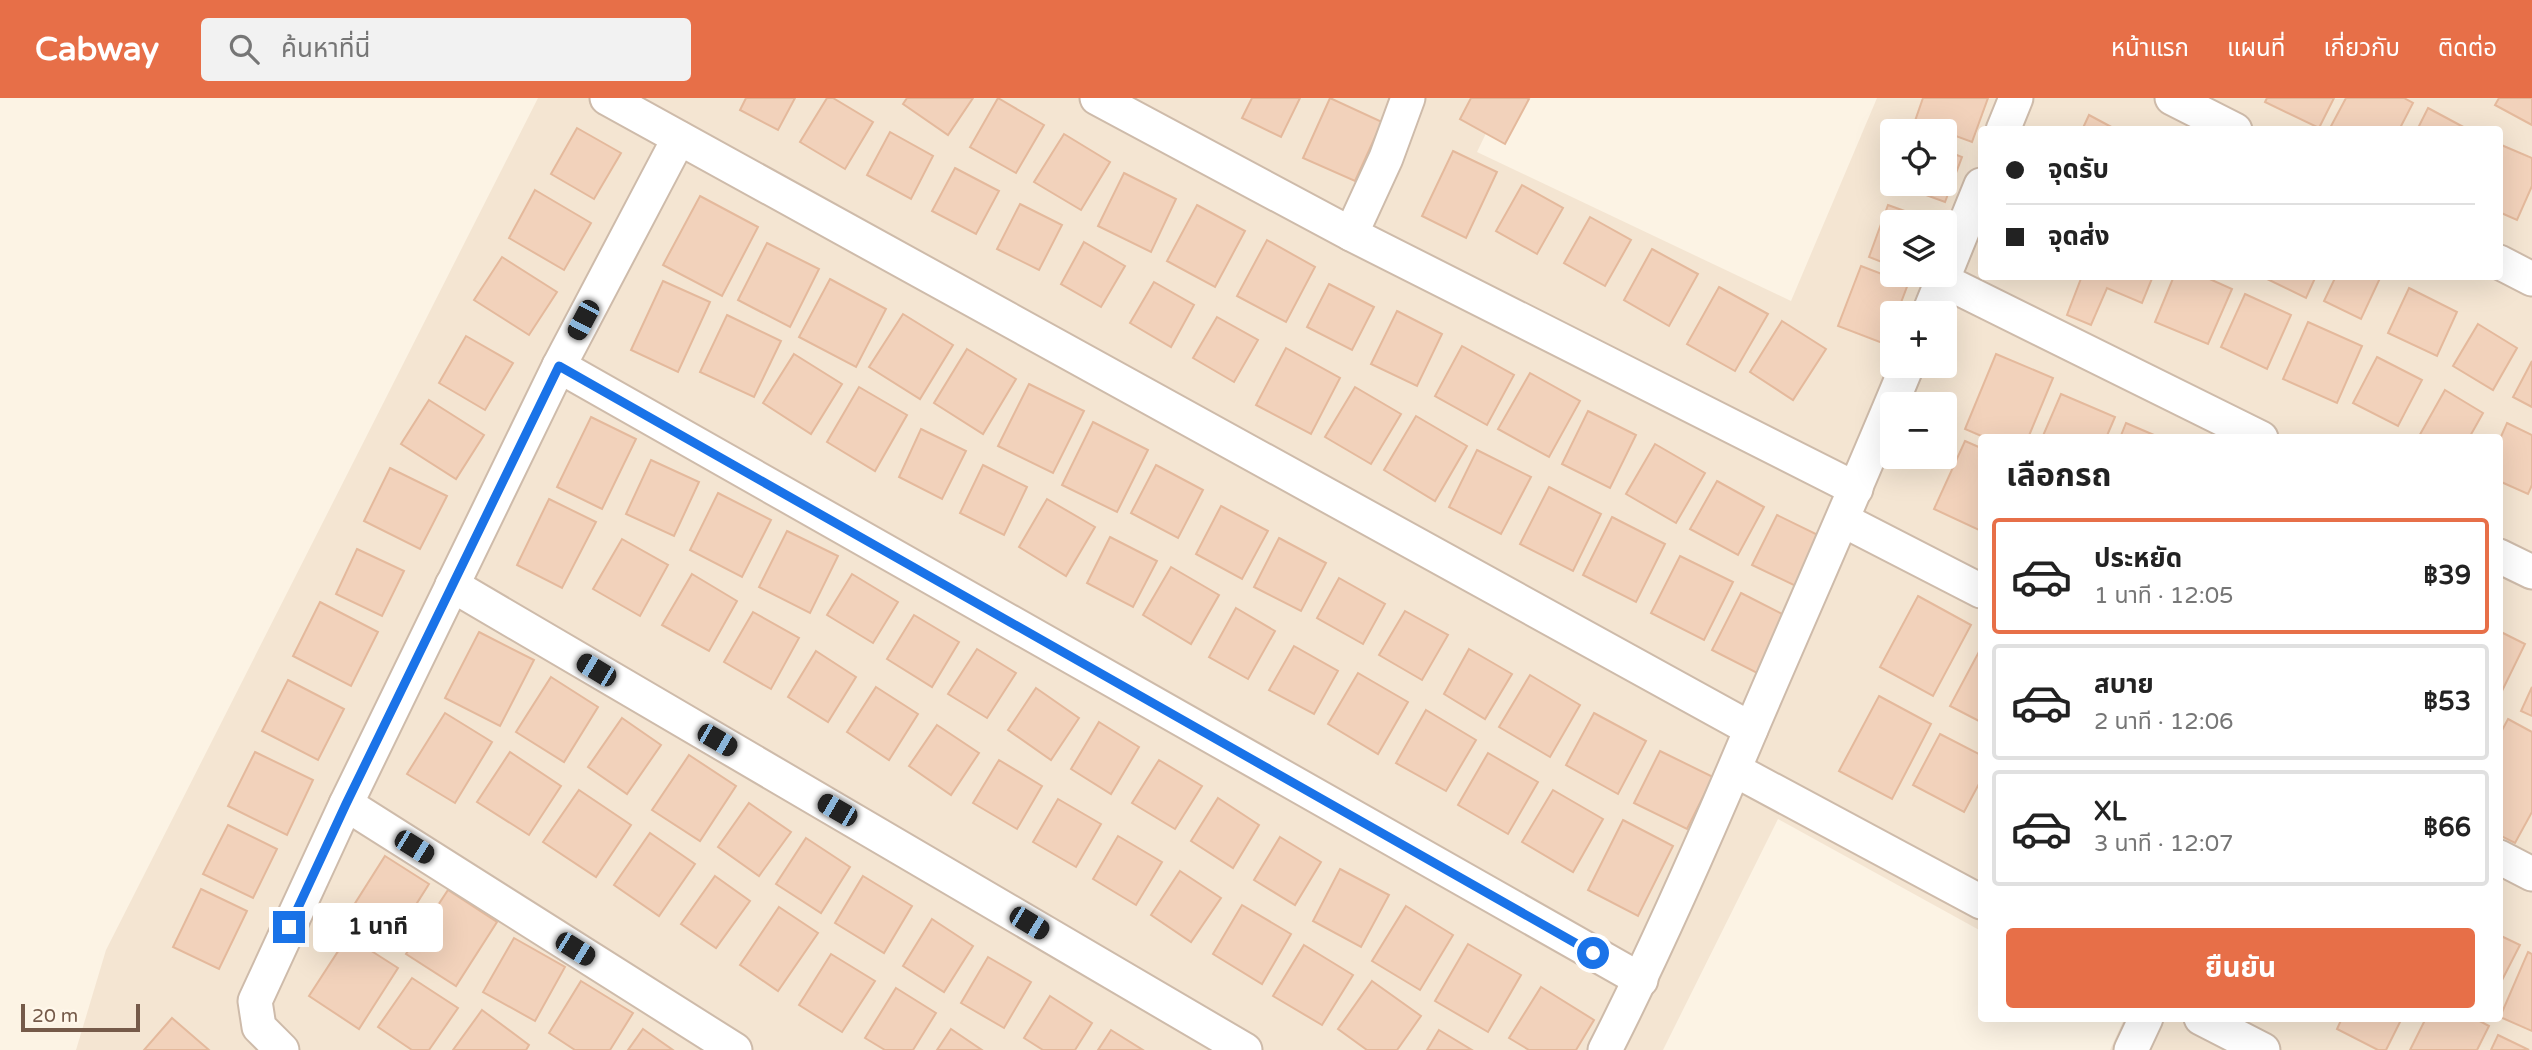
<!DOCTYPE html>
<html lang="th">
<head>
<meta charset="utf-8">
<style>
	body { margin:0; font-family:"Varela Round","Noto Sans Thai",sans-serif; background:#f2f2f2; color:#222; height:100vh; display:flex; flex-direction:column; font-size:26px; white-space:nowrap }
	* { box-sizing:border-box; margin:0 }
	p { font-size:23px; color:#767676 }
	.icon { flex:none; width:38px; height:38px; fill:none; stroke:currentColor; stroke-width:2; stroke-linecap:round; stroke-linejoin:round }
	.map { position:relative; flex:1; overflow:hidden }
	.drawer { position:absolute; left:1978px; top:336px; width:525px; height:588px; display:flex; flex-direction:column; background:#fff; border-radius:7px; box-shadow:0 7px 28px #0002 }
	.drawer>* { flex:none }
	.top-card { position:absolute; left:1978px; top:28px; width:525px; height:154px; border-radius:7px; box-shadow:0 7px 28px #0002; display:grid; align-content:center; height:154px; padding:0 28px; background:#fff }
	.fabs { position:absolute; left:1880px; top:21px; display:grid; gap:14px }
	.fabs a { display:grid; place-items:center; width:77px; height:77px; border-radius:7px; background:#fff; box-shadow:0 7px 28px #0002; font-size:35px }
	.scale { position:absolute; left:21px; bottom:18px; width:119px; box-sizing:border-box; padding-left:7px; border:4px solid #755a49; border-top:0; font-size:19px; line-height:24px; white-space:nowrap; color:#755a49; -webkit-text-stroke:5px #fff7ea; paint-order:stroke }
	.end { position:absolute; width:32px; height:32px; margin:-16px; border:9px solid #1a73e8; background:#fff; box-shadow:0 0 0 4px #fff }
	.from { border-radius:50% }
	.bubble { position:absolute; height:49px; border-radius:7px; background:#fff; box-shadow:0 7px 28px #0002; font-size:23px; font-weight:700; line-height:49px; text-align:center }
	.car { position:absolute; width:21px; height:42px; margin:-21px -10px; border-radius:9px; box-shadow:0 0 5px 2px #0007; background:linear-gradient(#222 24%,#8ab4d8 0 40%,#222 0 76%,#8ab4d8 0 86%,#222 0) }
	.top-card b { display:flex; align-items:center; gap:24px; height:66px; font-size:26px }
	.top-card b+b { border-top:2px solid #e0e0e0 }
	.top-card i { width:18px; height:18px; background:#222 }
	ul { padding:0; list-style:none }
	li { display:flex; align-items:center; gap:21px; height:116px; margin:0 14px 10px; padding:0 14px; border:4px solid #e0e0e0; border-radius:7px }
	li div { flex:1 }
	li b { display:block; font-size:26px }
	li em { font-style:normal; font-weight:700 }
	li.current { border-color:#e76f48 }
	li>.icon { width:63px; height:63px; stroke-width:1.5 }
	h2 { padding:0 28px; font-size:32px; line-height:84px }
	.cta { display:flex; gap:14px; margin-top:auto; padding:14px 28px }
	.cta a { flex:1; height:80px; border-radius:7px; background:#e76f48; color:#fff; font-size:28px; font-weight:700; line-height:80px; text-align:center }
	header { display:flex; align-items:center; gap:42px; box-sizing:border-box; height:98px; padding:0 35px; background:#e76f48; color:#fff }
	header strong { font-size:33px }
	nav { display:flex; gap:38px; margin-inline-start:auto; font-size:24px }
	.search { width:490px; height:63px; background:#f2f2f2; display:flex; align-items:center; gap:18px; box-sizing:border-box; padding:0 24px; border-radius:7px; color:#767676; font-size:26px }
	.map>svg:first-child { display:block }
	.residential { fill:#f4e5d2; fill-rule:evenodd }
	.building { fill:#f2d2bb; stroke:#e4b99c; stroke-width:2 }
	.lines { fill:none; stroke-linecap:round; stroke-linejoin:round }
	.minor-casing { stroke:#cebbaa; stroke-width:37 }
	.minor { stroke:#fff; stroke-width:33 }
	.route { stroke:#1a73e8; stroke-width:9 }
</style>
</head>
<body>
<header>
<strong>Cabway</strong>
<div class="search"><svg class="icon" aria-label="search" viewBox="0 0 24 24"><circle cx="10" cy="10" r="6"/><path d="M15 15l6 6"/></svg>ค้นหาที่นี่</div>
<nav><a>หน้าแรก</a><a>แผนที่</a><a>เกี่ยวกับ</a><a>ติดต่อ</a></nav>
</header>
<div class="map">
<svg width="2532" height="952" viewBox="0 0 2532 952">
	<rect width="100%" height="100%" fill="#fcf3e4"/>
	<!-- residential -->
	<path class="residential" d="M538,0h965l-26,54 314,149 86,-203h655v952h-422l14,-31 375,-1v-580h-518v493l-203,-112 -115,231h-1587l30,-100zM1981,32h518v146h-518zM1892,33h52v53h-52zM1892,124h52v53h-52zM1892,215h52v53h-52zM1892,306h52v53h-52z"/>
	<!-- building -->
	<g class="building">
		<path d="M746,0h49l-17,32 -38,-20z"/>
		<path d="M827,0h6l40,24 -28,47 -45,-27z"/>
		<path d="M907,0h66l-25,37 -45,-31z"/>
		<path d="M998,0l46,27 -28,48 -46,-26z"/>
		<path d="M1252,0h48l-19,39 -39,-19z"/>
		<path d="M1330,0l52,24 -27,59 -52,-23z"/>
		<path d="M1471,0h56l2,1 -24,45 -45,-25z"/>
		<path d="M1923,0h65l-16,44 -57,-21z"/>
		<path d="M2267,0h67l-15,30 -54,-26z"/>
		<path d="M2346,0h58l9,5 -14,27h-67l-2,-2z"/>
		<path d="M2499,0h33v27l-37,-20z"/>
		<path d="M2428,10l41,22h-52z"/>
		<path d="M2089,17l28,15h-35z"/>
		<path d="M577,30l44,25 -27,46 -43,-25z"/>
		<path d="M890,34l43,24 -22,43 -44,-24z"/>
		<path d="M1064,36l46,28 -29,48 -47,-28z"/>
		<path d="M2499,46l33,14v28l-15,34 -18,-8z"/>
		<path d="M1944,52l18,7 -17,45 -49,-18h48z"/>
		<path d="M1453,53l44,21 -31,66 -44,-22z"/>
		<path d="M955,70l44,23 -23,43 -44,-23z"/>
		<path d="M1124,75l52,26 -25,53 -53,-26z"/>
		<path d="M1522,87l41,23 -26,46 -41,-23z"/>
		<path d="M535,92l56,33 -27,47 -55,-32z"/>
		<path d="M700,98l58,31 -36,69 -59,-31z"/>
		<path d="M1020,106l42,21 -23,45 -42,-21z"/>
		<path d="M1197,107l48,26 -30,56 -48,-26z"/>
		<path d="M1888,107l47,17h-43v44l-23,-9z"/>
		<path d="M1590,119l41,23 -26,46 -41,-23z"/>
		<path d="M1267,142l48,27 -29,55 -49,-26z"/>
		<path d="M1084,144l41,24 -24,41 -40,-23z"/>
		<path d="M767,145l52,26 -29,58 -52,-27z"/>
		<path d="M1652,151l46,25 -29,52 -45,-26z"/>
		<path d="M502,159l55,35 -28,43 -55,-35z"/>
		<path d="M1861,168l47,18 -11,29h-5v13l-7,18 -47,-18z"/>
		<path d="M2082,178h71l-11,27 -35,-15 -16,37 -24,-10z"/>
		<path d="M2174,178h29l29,13 -24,55 -53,-22z"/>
		<path d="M2261,178h55l-10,22z"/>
		<path d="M2336,178h45l-20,43 -37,-18z"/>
		<path d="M830,181l56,30 -30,58 -57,-30z"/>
		<path d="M663,183l47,21 -32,70 -47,-22z"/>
		<path d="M1154,184l40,23 -23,42 -41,-24z"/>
		<path d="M1329,186l45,23 -22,43 -45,-23z"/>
		<path d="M1719,189l49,27 -33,57 -48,-27z"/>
		<path d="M2409,190l48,24 -20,44 -49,-23z"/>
		<path d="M2245,196l46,21 -24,54 -46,-22z"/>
		<path d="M1397,213l45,23 -25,52 -46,-22z"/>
		<path d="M903,216l50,31 -33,54 -51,-32z"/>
		<path d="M727,217l54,26 -27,56 -54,-25z"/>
		<path d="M1217,219l41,23 -24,42 -41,-24z"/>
		<path d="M1782,223l44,28 -33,51 -43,-28z"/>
		<path d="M2308,224l54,24 -25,57 -54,-24z"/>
		<path d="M2478,226l39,24 -24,42 -40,-24z"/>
		<path d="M466,238l47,27 -28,47 -46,-27z"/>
		<path d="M1462,248l52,29 -27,50 -52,-29z"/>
		<path d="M1286,250l54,30 -29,56 -55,-29z"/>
		<path d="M967,251l49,30 -33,55 -49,-31z"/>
		<path d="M794,256l48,30 -31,50 -48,-31z"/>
		<path d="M1996,256l57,24 -25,60h-42l-21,-9z"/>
		<path d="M2377,259l45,23 -24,46 -45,-23z"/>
		<path d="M2532,263v46l-19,-10z"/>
		<path d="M1530,275l50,28 -31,56 -51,-28z"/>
		<path d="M1029,286l55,27 -31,62 -55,-27z"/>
		<path d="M859,289l48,28 -32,56 -48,-29z"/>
		<path d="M1355,289l46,27 -30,50 -46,-27z"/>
		<path d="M2445,292l38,23 -14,25h-51z"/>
		<path d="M2061,296l54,23 -9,21h-64z"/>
		<path d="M429,302l55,35 -28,44 -55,-35z"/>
		<path d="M1588,313l48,24 -26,53 -48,-24z"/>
		<path d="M1416,318l51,30 -32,55 -51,-31z"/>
		<path d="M591,319l45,22 -34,70 -45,-22z"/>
		<path d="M1093,324l55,28 -31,62 -55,-27z"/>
		<path d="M2126,325l35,15h-41z"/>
		<path d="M2507,325l25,12v50l-4,9 -29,-13v-40z"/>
		<path d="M921,331l45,22 -24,48 -43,-22z"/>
		<path d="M1965,343l16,7v78l-2,4 -45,-21z"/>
		<path d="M1655,346l50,29 -29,50 -50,-29z"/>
		<path d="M1477,352l54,27 -30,57 -52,-27z"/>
		<path d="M651,362l48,22 -25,54 -48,-22z"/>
		<path d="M983,367l44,22 -23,48 -44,-22z"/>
		<path d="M1156,367l47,25 -25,48 -47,-25z"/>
		<path d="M390,370l57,28 -27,53 -56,-28z"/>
		<path d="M1717,383l47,26 -26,48 -48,-26z"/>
		<path d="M1549,389l52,27 -28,57 -53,-27z"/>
		<path d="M718,395l53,27 -29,57 -52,-27z"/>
		<path d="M549,401l47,23 -34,66 -45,-23z"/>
		<path d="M1047,401l48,28 -29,49 -47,-29z"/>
		<path d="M1221,408l47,25 -26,48 -46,-25z"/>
		<path d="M1777,417l47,23 -24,50 -48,-23z"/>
		<path d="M1612,419l53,27 -29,58 -53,-27z"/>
		<path d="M787,433l51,25 -28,57 -51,-26z"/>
		<path d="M1110,439l47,24 -24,46 -46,-24z"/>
		<path d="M1279,440l47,25 -25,48 -47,-24z"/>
		<path d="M622,441l46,26 -28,51 -47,-27z"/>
		<path d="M357,451l47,22 -22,45 -46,-22z"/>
		<path d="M1680,458l53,26 -29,58 -53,-27z"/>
		<path d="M1171,469l48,28 -28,49 -48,-29z"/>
		<path d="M692,476l45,27 -28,50 -47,-26z"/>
		<path d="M852,476l46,28 -25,41 -46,-28z"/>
		<path d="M1339,480l46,26 -22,40 -46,-26z"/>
		<path d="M1741,495l53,27 -29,57 -53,-27z"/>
		<path d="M1918,498l53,29 -38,71 -53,-29z"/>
		<path d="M320,504l58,30 -27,54 -58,-30z"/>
		<path d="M1236,510l39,23 -27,48 -39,-22z"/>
		<path d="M1405,513l43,24 -26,45 -43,-25z"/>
		<path d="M753,514l46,26 -28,51 -47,-27z"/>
		<path d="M914,517l45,27 -27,45 -45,-28z"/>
		<path d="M2499,533l26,13 -23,47 -3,-1z"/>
		<path d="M479,534l55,28 -34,66 -55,-28z"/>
		<path d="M1294,548l44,25 -24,43 -45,-24z"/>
		<path d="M1981,550v74l-31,-16z"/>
		<path d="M977,551l39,24 -29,45 -39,-24z"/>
		<path d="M1469,551l43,25 -27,45 -41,-25z"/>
		<path d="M816,553l40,26 -28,45 -40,-25z"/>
		<path d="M1358,575l50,29 -30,52 -50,-30z"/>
		<path d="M1530,577l50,30 -30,52 -51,-30z"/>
		<path d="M551,579l47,30 -34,55 -48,-30z"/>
		<path d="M288,582l56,29 -26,51 -56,-29z"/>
		<path d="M876,589l42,27 -29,46 -42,-28z"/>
		<path d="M2532,589v29l-11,-5z"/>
		<path d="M1036,590l43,30 -28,42 -43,-30z"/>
		<path d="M1879,598l52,28 -39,75 -53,-28z"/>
		<path d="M1426,612l50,30 -30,51 -50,-28z"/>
		<path d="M445,615l47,29 -37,61 -48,-29z"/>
		<path d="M1594,615l52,28 -28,53 -52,-29z"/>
		<path d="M622,620l39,27 -34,49 -39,-27z"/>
		<path d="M2508,621l24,13v80l-17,31 -16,-8v-99z"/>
		<path d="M1099,624l40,25 -28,47 -40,-25z"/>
		<path d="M937,627l42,28 -28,42 -42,-29z"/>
		<path d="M1940,636l41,21v25l-17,32 -51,-27z"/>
		<path d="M1660,653l53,26 -26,52 -53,-26z"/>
		<path d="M255,654l58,28 -26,55 -59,-29z"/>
		<path d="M510,654l51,34 -32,49 -52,-33z"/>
		<path d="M1488,655l50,29 -30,52 -50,-29z"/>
		<path d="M689,657l47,31 -36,55 -48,-31z"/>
		<path d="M999,662l43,26 -25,43 -44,-26z"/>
		<path d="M1159,662l43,26 -27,43 -43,-26z"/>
		<path d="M579,692l52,35 -35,52 -53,-35z"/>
		<path d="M1553,692l50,29 -30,53 -51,-30z"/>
		<path d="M1218,700l41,27 -26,43 -42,-27z"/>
		<path d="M1058,701l43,25 -25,43 -43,-25z"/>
		<path d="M749,705l42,29 -32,44 -41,-29z"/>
		<path d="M1623,722l50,26 -35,70 -50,-26z"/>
		<path d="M228,727l49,24 -24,49 -50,-24z"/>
		<path d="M650,735l45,31 -36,52 -45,-31z"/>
		<path d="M1118,738l44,26 -26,43 -43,-26z"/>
		<path d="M1280,739l41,25 -26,43 -41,-25z"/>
		<path d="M806,740l44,29 -29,46 -45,-29z"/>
		<path d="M385,758l44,28 -38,60 -44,-28z"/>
		<path d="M1340,771l49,26 -28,52 -48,-26z"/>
		<path d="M1180,773l41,27 -30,44 -40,-27z"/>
		<path d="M715,778l35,25 -34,47 -35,-24z"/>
		<path d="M863,778l49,30 -28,47 -49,-30z"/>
		<path d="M201,791l46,22 -28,58 -46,-22z"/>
		<path d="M448,792l49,32 -41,64 -50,-32z"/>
		<path d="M1242,807l49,29 -29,50 -49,-30z"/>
		<path d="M1406,808l47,29 -33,55 -48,-29z"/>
		<path d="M779,809l39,26 -40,58 -38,-26z"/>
		<path d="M932,821l41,27 -29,46 -41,-26z"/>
		<path d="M2499,837l21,10 -21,41z"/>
		<path d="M348,838l50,32 -39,61 -50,-33z"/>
		<path d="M514,840l51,29 -30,54 -52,-29z"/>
		<path d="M1468,846l53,31 -33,57 -53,-31z"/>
		<path d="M1304,847l49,30 -31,50 -49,-29z"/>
		<path d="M2528,854l4,2v77l-32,-14z"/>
		<path d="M831,856l44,27 -33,51 -43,-27z"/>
		<path d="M988,859l43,25 -27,46 -43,-25z"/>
		<path d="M412,880l46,30 -29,42h-17l-34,-23z"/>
		<path d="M581,883l52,32 -23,37h-35l-26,-17z"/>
		<path d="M1372,883l49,35 -24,34h-30l-29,-21z"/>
		<path d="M1541,889l53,33 -18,30h-47l-20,-12z"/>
		<path d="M896,890l40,25 -23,37h-28l-20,-12z"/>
		<path d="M1050,898l42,27 -17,27h-32l-19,-12z"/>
		<path d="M482,912l47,35 -3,5h-73z"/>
		<path d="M172,920l37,32h-65z"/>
		<path d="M2342,920h60l-16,32h-8l-41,-21z"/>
		<path d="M2426,920h48l15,8 -12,24h-67z"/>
		<path d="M643,931l30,21h-45z"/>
		<path d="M951,931l31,21h-45z"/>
		<path d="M1111,932l32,20h-45z"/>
		<path d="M1439,932l33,20h-45z"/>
		<path d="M2498,937l31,15h-38z"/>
	</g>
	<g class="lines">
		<!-- minor casing -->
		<g class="minor-casing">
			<g id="minor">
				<path d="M607,0l1144,631"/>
				<path d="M1097,0l254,136 505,255"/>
				<path d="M2172,0l63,32"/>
				<path d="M2003,32l13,-32"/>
				<path d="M1351,136l35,-76 22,-60"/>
				<path d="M2499,164l33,17"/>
				<path d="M1942,182l319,158"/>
				<path d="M1929,215l52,-128"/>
				<path d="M559,268l1082,614"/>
				<path d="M1843,422l138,71"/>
				<path d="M2499,458l33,16"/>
				<path d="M452,487l793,465"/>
				<path d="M1735,672l246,132"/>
				<path d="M346,706l389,246"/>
				<path d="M2499,759l33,17"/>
				<path d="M2201,920l62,32"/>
				<path d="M282,952l-23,-23 -4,-26 91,-197 213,-438 120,-228"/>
				<path d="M1605,952c54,-106 101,-214 147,-323 52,-121 105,-240 155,-361"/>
				<path d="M2131,952l15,-32"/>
			</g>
		</g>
		<!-- minor -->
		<use href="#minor" class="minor"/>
	</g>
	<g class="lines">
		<!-- route -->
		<path class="route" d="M289,829l57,-123 213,-438 1034,587"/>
	</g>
</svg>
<div class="fabs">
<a><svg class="icon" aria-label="locate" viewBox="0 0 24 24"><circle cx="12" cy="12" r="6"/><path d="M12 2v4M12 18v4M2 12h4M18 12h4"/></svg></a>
<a><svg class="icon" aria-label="layers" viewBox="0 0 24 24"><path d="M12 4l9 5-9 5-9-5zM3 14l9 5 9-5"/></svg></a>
<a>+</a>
<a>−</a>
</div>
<div class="scale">20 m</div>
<i class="end from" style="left:1593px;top:855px"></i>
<i class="end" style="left:289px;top:829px"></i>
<div class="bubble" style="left:313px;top:805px;width:130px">1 นาที</div>
<i class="car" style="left:583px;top:222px;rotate:208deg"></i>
<i class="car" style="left:596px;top:572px;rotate:301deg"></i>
<i class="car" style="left:717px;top:642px;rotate:120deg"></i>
<i class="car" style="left:837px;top:712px;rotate:300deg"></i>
<i class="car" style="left:414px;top:749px;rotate:122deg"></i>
<i class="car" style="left:1029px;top:825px;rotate:121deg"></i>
<i class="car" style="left:575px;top:851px;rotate:122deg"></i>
<div class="top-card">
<b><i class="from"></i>จุดรับ</b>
<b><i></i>จุดส่ง</b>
</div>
<section class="drawer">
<h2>เลือกรถ</h2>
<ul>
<li class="current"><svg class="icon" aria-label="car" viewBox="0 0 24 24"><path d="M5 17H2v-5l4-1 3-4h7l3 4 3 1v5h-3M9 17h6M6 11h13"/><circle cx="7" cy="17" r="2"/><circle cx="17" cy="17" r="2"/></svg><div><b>ประหยัด</b><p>1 นาที · 12:05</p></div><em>฿39</em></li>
<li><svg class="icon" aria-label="car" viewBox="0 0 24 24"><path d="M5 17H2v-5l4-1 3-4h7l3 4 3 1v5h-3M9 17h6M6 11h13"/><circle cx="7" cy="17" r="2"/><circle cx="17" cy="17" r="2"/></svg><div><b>สบาย</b><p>2 นาที · 12:06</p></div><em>฿53</em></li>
<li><svg class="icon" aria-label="car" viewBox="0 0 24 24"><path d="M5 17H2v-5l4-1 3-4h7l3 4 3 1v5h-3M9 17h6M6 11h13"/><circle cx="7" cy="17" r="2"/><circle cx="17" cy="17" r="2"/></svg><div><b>XL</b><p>3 นาที · 12:07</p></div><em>฿66</em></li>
</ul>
<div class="cta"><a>ยืนยัน</a></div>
</section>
</div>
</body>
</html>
